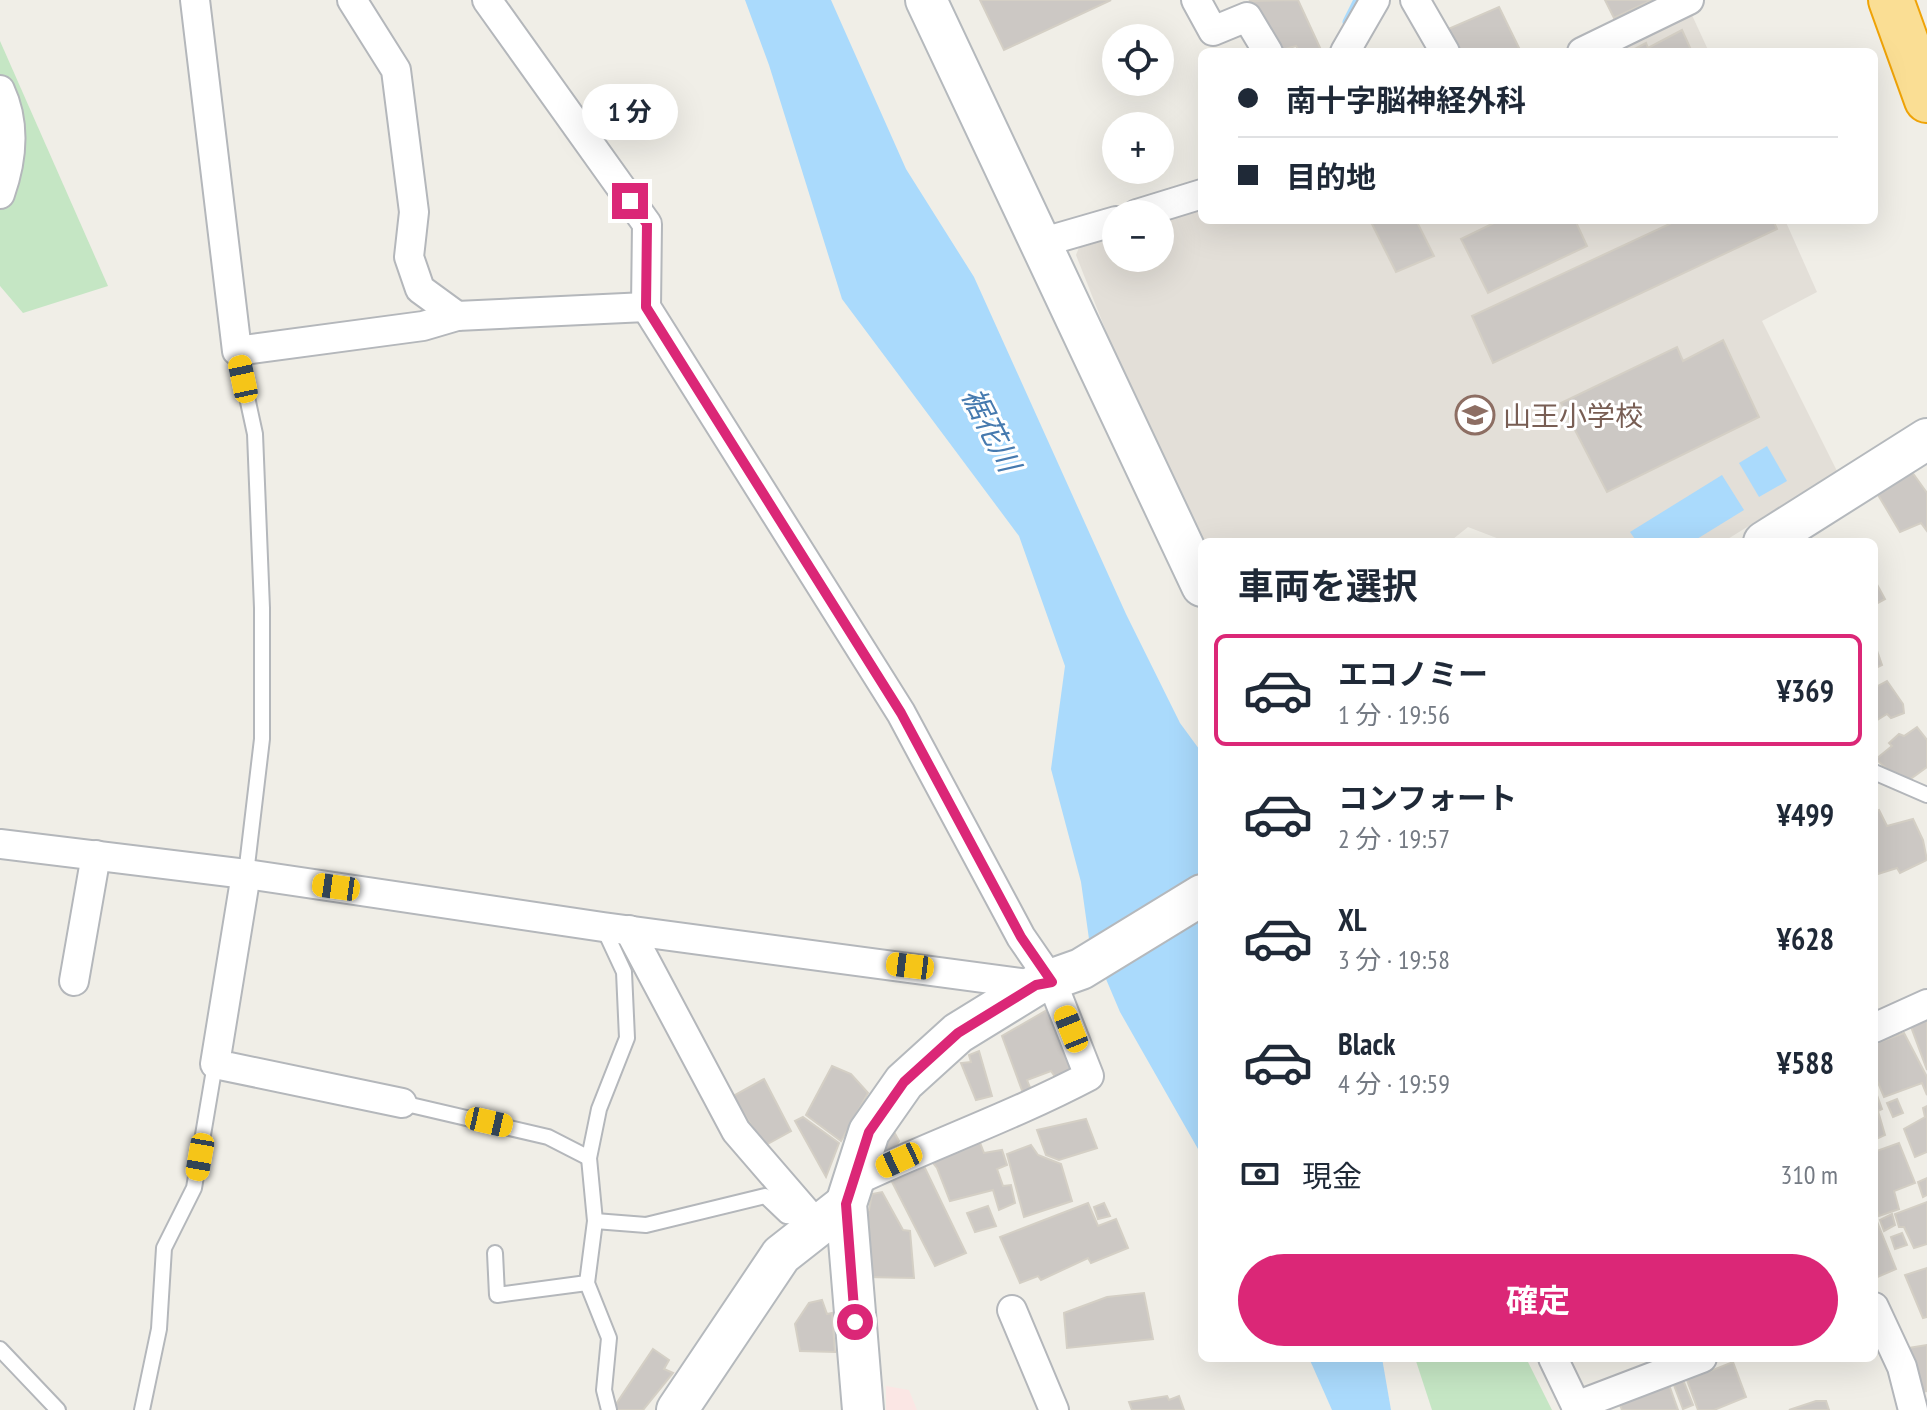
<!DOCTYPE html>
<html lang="ja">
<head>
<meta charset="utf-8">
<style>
	body { margin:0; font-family:"PT Sans Narrow","Noto Sans JP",sans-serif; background:#f6f6f7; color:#1f2937; height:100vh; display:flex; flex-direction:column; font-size:30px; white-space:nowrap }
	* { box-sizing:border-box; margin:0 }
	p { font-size:26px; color:#747a83 }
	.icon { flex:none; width:44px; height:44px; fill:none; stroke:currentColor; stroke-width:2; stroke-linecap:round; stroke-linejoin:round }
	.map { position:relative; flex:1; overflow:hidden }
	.panel { position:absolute; left:1198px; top:538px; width:680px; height:824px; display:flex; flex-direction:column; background:#fff; border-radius:12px; box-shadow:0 8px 32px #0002 }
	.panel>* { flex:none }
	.banner { position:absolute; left:1198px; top:48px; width:680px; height:176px; border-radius:12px; box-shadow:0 8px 32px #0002; display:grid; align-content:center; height:176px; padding:0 40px; background:#fff }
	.buttons { position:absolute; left:1102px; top:24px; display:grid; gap:16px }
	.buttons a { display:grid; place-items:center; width:72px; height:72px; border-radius:50%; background:#fff; box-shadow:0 8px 32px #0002; font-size:40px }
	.end { position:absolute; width:36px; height:36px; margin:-18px; border:10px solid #db2777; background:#fff; box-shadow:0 0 0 4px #fff }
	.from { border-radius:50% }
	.bubble { position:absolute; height:56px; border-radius:28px; background:#fff; box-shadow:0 8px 32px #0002; font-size:26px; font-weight:700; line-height:56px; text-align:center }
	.car { position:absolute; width:24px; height:48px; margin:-24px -12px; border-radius:10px; box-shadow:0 0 6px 2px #0007; background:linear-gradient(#f5c518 24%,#345 0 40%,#f5c518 0 76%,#345 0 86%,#f5c518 0) }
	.banner b { display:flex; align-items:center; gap:28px; height:76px; font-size:30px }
	.banner b+b { border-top:2px solid #e0e1e3 }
	.banner i { width:20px; height:20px; background:#1f2937 }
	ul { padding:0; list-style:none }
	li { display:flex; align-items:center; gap:24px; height:112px; margin:0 16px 12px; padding:0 24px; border:4px solid transparent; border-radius:12px }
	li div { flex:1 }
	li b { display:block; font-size:30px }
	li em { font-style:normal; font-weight:700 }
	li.current { border-color:#db2777 }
	li>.icon { width:72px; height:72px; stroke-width:1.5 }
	h2 { padding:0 40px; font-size:36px; line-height:96px }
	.pay { display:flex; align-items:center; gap:20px; height:88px; padding:0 40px; font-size:30px }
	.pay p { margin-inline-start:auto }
	.primary-button { display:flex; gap:16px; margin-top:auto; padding:16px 40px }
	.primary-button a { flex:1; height:92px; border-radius:48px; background:#db2777; color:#fff; font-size:32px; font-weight:700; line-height:92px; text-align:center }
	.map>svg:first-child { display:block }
	.education { fill:#e3dfd8 }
	.medical { fill:#fbe6e4 }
	.green { fill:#c5e6c4 }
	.water { fill:#aadafc }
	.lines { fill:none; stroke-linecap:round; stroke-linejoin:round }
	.stream { stroke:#aadafc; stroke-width:9 }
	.building { fill:#ccc8c4; stroke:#d4cfc5; stroke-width:2 }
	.lane-casing { stroke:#b4b7bb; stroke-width:18 }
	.street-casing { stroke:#b4b7bb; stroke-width:32 }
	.secondary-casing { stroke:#b5b9bd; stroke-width:44 }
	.highway-casing { stroke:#efa307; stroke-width:48 }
	.lane { stroke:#fff; stroke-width:14 }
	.street { stroke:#fff; stroke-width:28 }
	.secondary { stroke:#fff; stroke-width:40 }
	.highway { stroke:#fade94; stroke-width:44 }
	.route { stroke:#db2777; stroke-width:10 }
	.labels { text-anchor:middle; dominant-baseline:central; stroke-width:6; stroke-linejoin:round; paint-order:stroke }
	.education-label { font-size:28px; fill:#785e54; stroke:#fff; text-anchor:start }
	.water-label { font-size:30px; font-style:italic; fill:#467aaf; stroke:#fff }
</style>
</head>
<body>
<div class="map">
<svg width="1927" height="1410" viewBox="0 0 1927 1410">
	<rect width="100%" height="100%" fill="#f0eee7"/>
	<!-- education -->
	<g class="education">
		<path d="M1691,13l18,39h-100z"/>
		<path d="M1202,206v14h583l32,72 -55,29 75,150 -114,71h-216l-39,-15 -15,12 1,3h-252l-85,-183 -41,-104 4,-10 36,-11v24h44v-38z"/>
	</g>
	<!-- medical -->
	<path class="medical" d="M886,1386l23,4 8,20h-31z"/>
	<!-- green -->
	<g class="green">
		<path d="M0,41l108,245 -85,27 -23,-27z"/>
		<path d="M1415,1358h111l26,52h-120z"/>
	</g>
	<!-- water -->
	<g class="water">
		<path d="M745,0h86l75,169 68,108 152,337 54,109 22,30v403l-82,-144 -31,-73 -8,-57 -30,-113 14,-103 -46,-130 -177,-237 -73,-234z"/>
		<path d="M1767,446l20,35 -28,16 -20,-34z"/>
		<path d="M1722,475l22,35 -52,32h-55l-7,-10z"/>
		<path d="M1309,1358h73l9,52h-59z"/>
	</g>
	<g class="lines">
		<!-- stream -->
		<path class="stream" d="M1347,22l11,-22"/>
	</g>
	<!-- building -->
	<g class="building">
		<path d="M980,0h131l-107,50z"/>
		<path d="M1298,0l24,52h-22l-4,-6 -21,6 -25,-51z"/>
		<path d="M1605,0h47l-38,18z"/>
		<path d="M1499,7l22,45h-64l-11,-22z"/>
		<path d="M1682,30l10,22h-63l17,-9 2,5z"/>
		<path d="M1370,220h46l18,36 -38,16z"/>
		<path d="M1500,220h75l12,26 -99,47 -27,-54z"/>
		<path d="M1678,220h95l4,9 -284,134 -21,-47z"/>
		<path d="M1723,340l36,77 -152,75 -46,-89 116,-56 6,14z"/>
		<path d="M1912,472l15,21v38l-6,-8 -21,9 -23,-39z"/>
		<path d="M1874,579l11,20 -11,6z"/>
		<path d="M1874,642l8,23 -8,4z"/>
		<path d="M1887,681l16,23 1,9 -13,5 -4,-4 -13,8v-34z"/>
		<path d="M1917,727l10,13v27l-18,13 -19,-8 -14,-13 16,-13 -3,-3 10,-9 5,2z"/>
		<path d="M1879,810l8,16 26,-7 10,21 4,20 -27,13 -3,-5 -19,6 -4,-10v-52z"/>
		<path d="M1054,1006l25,63 -23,9 -5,-7 -24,9 4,10 -8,3 -21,-57z"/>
		<path d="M1927,1018v52l-17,-46z"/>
		<path d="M1904,1033l23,44v18l-5,-12 -38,14 -10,-24v-29z"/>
		<path d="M979,1051l13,45 -16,4 -15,-37 10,-1 -2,-7z"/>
		<path d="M832,1066l19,8 17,19 -27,48 -35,-26z"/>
		<path d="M764,1079l27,52 -27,15 -31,-50z"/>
		<path d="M1874,1087l8,22 -4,2 7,24 -11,5z"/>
		<path d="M1897,1099l6,14 -10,4 -6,-14z"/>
		<path d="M1927,1106v46l-12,5 -11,-28 21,-12 -2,-9z"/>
		<path d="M803,1117l36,26 -13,34 -31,-56z"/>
		<path d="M1086,1119l11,29 -38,12 -13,-5 -9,-25z"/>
		<path d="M893,1130l6,11 -5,8 -14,3z"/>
		<path d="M979,1140l5,13 18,-3 5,15 -10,4 6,17 8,-1 4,18 -16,7 -6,-20 -43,11 -13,-33 -8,-10z"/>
		<path d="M1899,1143l16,40 -21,8 5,18 -20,7 -5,-15v-49z"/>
		<path d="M1031,1145l7,10 23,9 11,37 -48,16 -17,-63z"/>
		<path d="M922,1162l44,91 -31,13 -45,-88z"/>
		<path d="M1927,1178v17l-4,2 -5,-15z"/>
		<path d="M882,1192l21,38 7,1 4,47 -48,-1 -6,-64 9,-3 3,-16z"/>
		<path d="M1927,1202v42l-13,4 -10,-21h-5l-4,-13z"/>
		<path d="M1088,1203l10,23 18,-7 12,29 -37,15 -3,-5 -47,22 -3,-4 -18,7 -20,-46z"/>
		<path d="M1104,1203l6,13 -12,3 -4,-12z"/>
		<path d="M988,1206l8,20 -21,6 -8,-19z"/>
		<path d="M1874,1214l22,55 -21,9 -1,-1z"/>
		<path d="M1892,1214l3,11 -11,6 -4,-11z"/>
		<path d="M1902,1233l5,12 -12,4 -4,-12z"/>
		<path d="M1927,1268v49l-4,1 -18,-43z"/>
		<path d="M1144,1293l9,46 -86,9 -3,-35 43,-16z"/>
		<path d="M822,1300l5,14 5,-1 3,39 -35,-1 -5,-27 14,-21z"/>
		<path d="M1927,1345v46l-7,2 -12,-45z"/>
		<path d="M653,1349l16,11 -5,9 9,4 -30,37h-31z"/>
		<path d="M1733,1362l13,35 -32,13h-16l-11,-30z"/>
		<path d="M1682,1377l11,28 -10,4 -11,-29z"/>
		<path d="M1668,1382l10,28h-56l-4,-10z"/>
		<path d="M1167,1396l2,4 10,-4 5,14h-52l-3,-8z"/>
		<path d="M1816,1401h10l3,9h-40z"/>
	</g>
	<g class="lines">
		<!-- lane casing -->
		<g class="lane-casing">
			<g id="lane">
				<path d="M237,351l18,83 7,174v131l-16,135"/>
				<path d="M1874,772l53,23"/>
				<path d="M603,927l21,45 3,66 -28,71 -10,49 6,63 -8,62 22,55 -5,52 5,20"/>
				<path d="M402,1103l146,34 41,21"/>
				<path d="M595,1221l51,4 119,-29 21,20 25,2"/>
				<path d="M495,1253l2,42 90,-12"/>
				<path d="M0,1349l58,61"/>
				<path d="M142,1410l17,-81 5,-81 30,-60 21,-124"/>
			</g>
		</g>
		<!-- street casing -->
		<g class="street-casing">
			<g id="street">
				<path d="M195,0l42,351 186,-25 34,-10 189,-9"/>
				<path d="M352,0l44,70 18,142 -5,45 11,32 37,27"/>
				<path d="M487,0l160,224 -1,83 255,406 120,224 31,45 37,94c-76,40 -158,69 -236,106"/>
				<path d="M1196,0l17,31 34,-14 21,35"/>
				<path d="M1415,0l30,52"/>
				<path d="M1345,52l30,-52"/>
				<path d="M1582,52l107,-52"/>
				<path d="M0,90c16,34 12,70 0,104"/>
				<path d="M1137,214l65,-20"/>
				<path d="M1040,243l76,-22"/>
				<path d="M0,844l246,30 357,53 433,58"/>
				<path d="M246,874l-31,190 187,39"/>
				<path d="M629,930l107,201 75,87 14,1"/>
				<path d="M74,981l22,-126"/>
				<path d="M1874,1028l53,-24"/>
				<path d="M1874,1307l28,60 11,43"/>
				<path d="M1012,1310l42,100"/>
				<path d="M1553,1358l25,52"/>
				<path d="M1576,1406l126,-48"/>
			</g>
		</g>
		<!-- secondary casing -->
		<g class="secondary-casing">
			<g id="secondary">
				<path d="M926,0l276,586"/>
				<path d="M1764,542l163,-103"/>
				<path d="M677,1410l104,-155 65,-51"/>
				<path d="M863,1410l-17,-206 23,-72 35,-50 54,-49 78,-48 45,-16 121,-74"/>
			</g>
		</g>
		<!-- highway casing -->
		<g class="highway-casing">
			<path id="highway" d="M1891,0l36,100"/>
		</g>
		<!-- lane -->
		<use href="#lane" class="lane"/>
		<!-- street -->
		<use href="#street" class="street"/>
		<!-- secondary -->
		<use href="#secondary" class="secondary"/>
		<!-- highway -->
		<use href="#highway" class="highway"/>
	</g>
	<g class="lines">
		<!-- route -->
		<path class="route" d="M630,201l17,23 -1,83 255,406 120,224 31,45 -16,3 -78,48 -54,49 -35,50 -23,72 9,118"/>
	</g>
	<!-- icons -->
	<defs>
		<g id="school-ring" transform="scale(2)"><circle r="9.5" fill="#fff" stroke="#8d6e63" stroke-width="1.5"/><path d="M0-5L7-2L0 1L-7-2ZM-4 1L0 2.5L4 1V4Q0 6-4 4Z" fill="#8d6e63"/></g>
	</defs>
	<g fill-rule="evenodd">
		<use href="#school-ring" x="1475" y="415"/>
	</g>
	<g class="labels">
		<!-- education labels -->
		<g class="education-label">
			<text x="1503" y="415">山王小学校</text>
		</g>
		<!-- water labels -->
		<g class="water-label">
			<text transform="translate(992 429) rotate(63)">裾花川</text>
		</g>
	</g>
</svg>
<div class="buttons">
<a><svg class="icon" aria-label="locate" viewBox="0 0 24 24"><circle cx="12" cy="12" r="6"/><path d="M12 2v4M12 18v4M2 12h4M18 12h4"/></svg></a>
<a>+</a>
<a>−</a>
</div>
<i class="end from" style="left:855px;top:1322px"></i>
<i class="end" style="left:630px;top:201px"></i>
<div class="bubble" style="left:582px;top:84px;width:96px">1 分</div>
<i class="car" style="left:243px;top:379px;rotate:348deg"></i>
<i class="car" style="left:336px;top:887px;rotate:278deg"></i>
<i class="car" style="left:910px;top:966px;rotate:277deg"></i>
<i class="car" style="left:1071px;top:1029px;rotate:338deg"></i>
<i class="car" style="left:489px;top:1122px;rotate:103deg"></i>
<i class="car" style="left:200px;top:1157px;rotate:190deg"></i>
<i class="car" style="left:899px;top:1160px;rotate:245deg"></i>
<div class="banner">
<b><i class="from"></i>南十字脳神経外科</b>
<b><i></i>目的地</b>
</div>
<section class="panel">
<h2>車両を選択</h2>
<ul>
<li class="current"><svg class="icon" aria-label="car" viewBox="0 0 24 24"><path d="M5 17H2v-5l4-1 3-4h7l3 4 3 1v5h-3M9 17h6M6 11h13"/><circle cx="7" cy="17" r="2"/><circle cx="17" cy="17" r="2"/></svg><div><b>エコノミー</b><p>1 分 · 19:56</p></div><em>¥369</em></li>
<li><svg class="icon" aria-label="car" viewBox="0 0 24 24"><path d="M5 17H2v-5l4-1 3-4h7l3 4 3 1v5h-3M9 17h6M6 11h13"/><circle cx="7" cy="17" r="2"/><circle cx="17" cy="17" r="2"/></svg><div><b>コンフォート</b><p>2 分 · 19:57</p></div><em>¥499</em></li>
<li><svg class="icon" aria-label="car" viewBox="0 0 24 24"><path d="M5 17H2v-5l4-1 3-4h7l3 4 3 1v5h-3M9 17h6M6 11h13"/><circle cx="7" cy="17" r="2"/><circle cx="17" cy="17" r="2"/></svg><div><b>XL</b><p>3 分 · 19:58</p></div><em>¥628</em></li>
<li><svg class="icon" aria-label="car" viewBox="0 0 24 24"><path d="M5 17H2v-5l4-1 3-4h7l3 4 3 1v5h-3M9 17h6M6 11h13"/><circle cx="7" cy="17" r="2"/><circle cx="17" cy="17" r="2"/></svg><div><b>Black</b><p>4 分 · 19:59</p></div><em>¥588</em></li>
</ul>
<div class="pay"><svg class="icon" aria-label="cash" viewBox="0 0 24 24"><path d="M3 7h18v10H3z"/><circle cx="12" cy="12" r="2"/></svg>現金<p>310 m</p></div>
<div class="primary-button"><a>確定</a></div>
</section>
</div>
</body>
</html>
